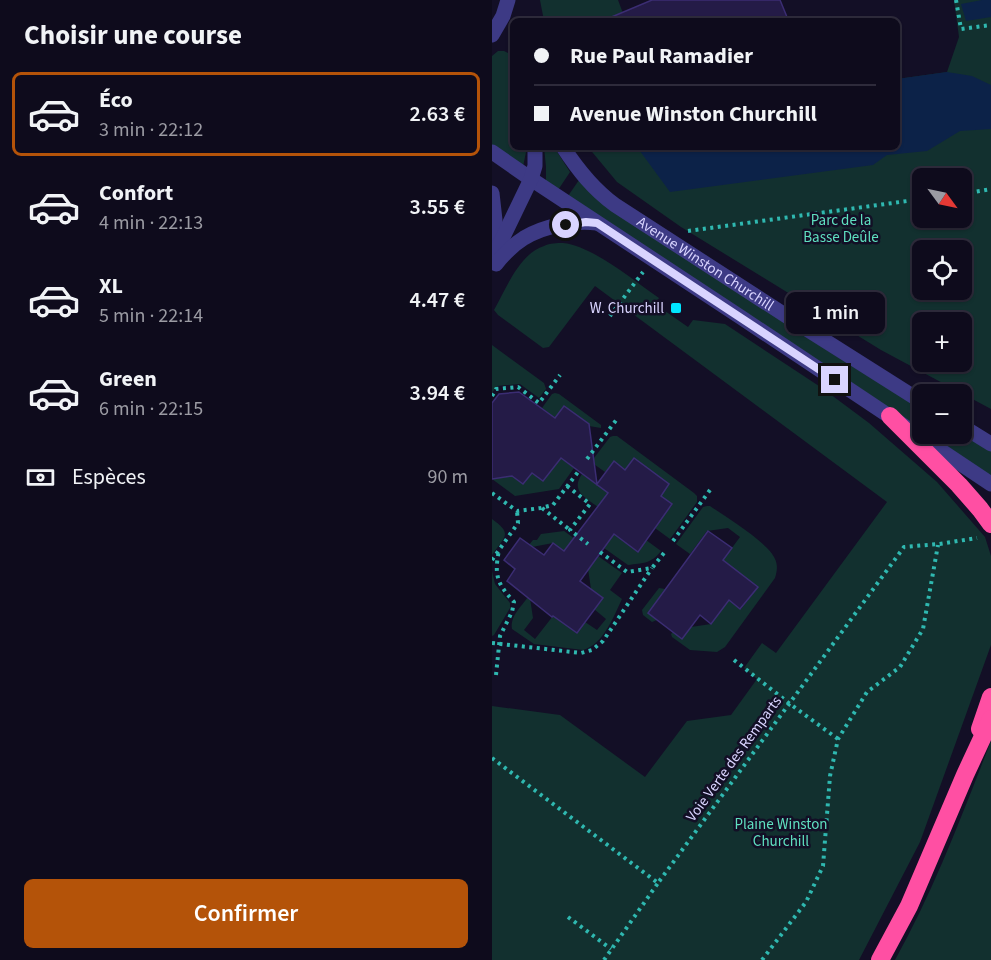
<!DOCTYPE html>
<html lang="fr">
<head>
<meta charset="utf-8">
<style>
	body { margin:0; font-family:"Source Sans 3",sans-serif; background:#171425; color:#f1f3f6; height:100vh; display:flex; flex-direction:column; font-size:22px; white-space:nowrap }
	* { box-sizing:border-box; margin:0 }
	p { font-size:20px; color:#9b9ba3 }
	.icon { flex:none; width:33px; height:33px; fill:none; stroke:currentColor; stroke-width:2; stroke-linecap:round; stroke-linejoin:round }
	.map { position:relative; flex:1; overflow:hidden }
	.sheet { display:flex; flex-direction:column; background:#0e0b1c; width:492px }
	.sheet>* { flex:none }
	.hud { position:absolute; left:18px; top:18px; width:390px; height:132px; border-radius:9px; box-shadow:0 2px 4px #0004,0 0 0 2px #2e2b3b; display:grid; align-content:center; height:132px; padding:0 24px; background:#0e0b1c }
	.needle { width:39px; rotate:123deg }
	.fabs { position:absolute; left:420px; top:168px; display:grid; gap:12px }
	.fabs a { display:grid; place-items:center; width:60px; height:60px; border-radius:9px; background:#0e0b1c; box-shadow:0 2px 4px #0004,0 0 0 2px #2e2b3b; font-size:30px }
	.end { position:absolute; width:27px; height:27px; margin:-14px; border:8px solid #d9d4ff; background:#111; box-shadow:0 0 0 3px #111 }
	.from { border-radius:50% }
	.bubble { position:absolute; height:42px; border-radius:9px; background:#0e0b1c; box-shadow:0 2px 4px #0004,0 0 0 2px #2e2b3b; font-size:20px; font-weight:600; line-height:42px; text-align:center }
	.hud b { display:flex; align-items:center; gap:21px; height:57px; font-size:22px }
	.hud b+b { border-top:2px solid #2e2b3b }
	.hud i { width:15px; height:15px; background:#f1f3f6 }
	ul { padding:0; list-style:none }
	li { display:flex; align-items:center; gap:18px; height:84px; margin:0 12px 9px; padding:0 12px; border:3px solid transparent; border-radius:9px }
	li div { flex:1 }
	li b { display:block; font-size:22px }
	li em { font-style:normal; font-weight:600 }
	li.selected { border-color:#b45309 }
	li>.icon { width:54px; height:54px; stroke-width:1.5 }
	h2 { padding:0 24px; font-size:27px; line-height:72px }
	.pay { display:flex; align-items:center; gap:15px; height:66px; padding:0 24px; font-size:22px }
	.pay p { margin-inline-start:auto }
	.action { display:flex; gap:12px; margin-top:auto; padding:12px 24px }
	.action a { flex:1; height:69px; border-radius:9px; background:#b45309; color:#fff; font-size:24px; font-weight:600; line-height:69px; text-align:center }
	main { display:flex; flex:1; min-height:0 }
	.map>svg:first-child { display:block }
	.green { fill:#12302f; fill-rule:evenodd }
	.water { fill:#0c2248 }
	.building { fill:#241b47; stroke:#3b2d73; stroke-width:1.5 }
	.lines { fill:none; stroke-linecap:round; stroke-linejoin:round }
	.path { stroke:#2fb8b0; stroke-width:4; stroke-dasharray:3 4.5; stroke-linecap:butt }
	.minor { stroke:#3d3a85; stroke-width:15 }
	.highway { stroke:#ff4fa3; stroke-width:18 }
	.route { stroke:#d9d4ff; stroke-width:8 }
	.poi-dot { fill:#00e5ff; stroke:#130f26; stroke-width:2 }
	.labels { text-anchor:middle; dominant-baseline:central; stroke-width:5; stroke-linejoin:round; paint-order:stroke }
	.park-label { font-size:15px; fill:#5fe0c0; stroke:#130f26 }
	.street-label { font-size:15px; fill:#d9d4ff; stroke:#130f26 }
	.poi-label { font-size:15px; fill:#d9d4ff; stroke:#130f26; text-anchor:end }
</style>
</head>
<body>
<main>
<section class="sheet">
<h2>Choisir une course</h2>
<ul>
<li class="selected"><svg class="icon" aria-label="car" viewBox="0 0 24 24"><path d="M5 17H2v-5l4-1 3-4h7l3 4 3 1v5h-3M9 17h6M6 11h13"/><circle cx="7" cy="17" r="2"/><circle cx="17" cy="17" r="2"/></svg><div><b>Éco</b><p>3 min · 22:12</p></div><em>2.63 €</em></li>
<li><svg class="icon" aria-label="car" viewBox="0 0 24 24"><path d="M5 17H2v-5l4-1 3-4h7l3 4 3 1v5h-3M9 17h6M6 11h13"/><circle cx="7" cy="17" r="2"/><circle cx="17" cy="17" r="2"/></svg><div><b>Confort</b><p>4 min · 22:13</p></div><em>3.55 €</em></li>
<li><svg class="icon" aria-label="car" viewBox="0 0 24 24"><path d="M5 17H2v-5l4-1 3-4h7l3 4 3 1v5h-3M9 17h6M6 11h13"/><circle cx="7" cy="17" r="2"/><circle cx="17" cy="17" r="2"/></svg><div><b>XL</b><p>5 min · 22:14</p></div><em>4.47 €</em></li>
<li><svg class="icon" aria-label="car" viewBox="0 0 24 24"><path d="M5 17H2v-5l4-1 3-4h7l3 4 3 1v5h-3M9 17h6M6 11h13"/><circle cx="7" cy="17" r="2"/><circle cx="17" cy="17" r="2"/></svg><div><b>Green</b><p>6 min · 22:15</p></div><em>3.94 €</em></li>
</ul>
<div class="pay"><svg class="icon" aria-label="cash" viewBox="0 0 24 24"><path d="M3 7h18v10H3z"/><circle cx="12" cy="12" r="2"/></svg>Espèces<p>90 m</p></div>
<div class="action"><a>Confirmer</a></div>
</section>
<div class="map">
<svg width="499" height="960" viewBox="0 0 499 960">
	<rect width="100%" height="100%" fill="#130f26"/>
	<!-- green -->
	<g class="green">
		<path d="M48,0h78l6,16 -11,5h-69z"/>
		<path d="M462,0h37v409l-110,-59 -200,-123 -64,-45 -29,-35h309v-68l50,-7 12,-35zM430,178h40v40h-40zM430,250h40v40h-40zM430,322h40v40h-40z"/>
		<path d="M6,51h6l4,2 5,13v81h14l-4,20 -31,-22v-89z"/>
		<path d="M52,147h10l16,25 -12,18 -12,-8v-15z"/>
		<path d="M87,180l29,26 237,156 77,47v23l-354,-236z"/>
		<path d="M71,243c30,3 71,38 96,55l-4,6 33,23 5,-7 32,4 97,64 47,35 68,59 48,55 6,19v89l-71,197 -61,118h-367v-254l68,9 85,62 42,-56 44,-6 26,-36 -13,-11 18,-25 14,10 111,-151 -292,-216 -46,61 -6,1 -45,-33 -4,-5c12,-21 25,-56 50,-64 6,-3 13,-3 19,-3z"/>
		<path d="M0,345l52,38 2,6 -7,9 -19,-14 -23,2 -5,7z"/>
		<path d="M63,393l4,1 42,31v3l-12,-2 -25,-20 -9,12 -13,-10 10,-14z"/>
		<path d="M433,434h37l29,16v28z"/>
		<path d="M121,436h4l77,57 3,3v6l-27,37 -15,-11 17,-23 -11,-9 8,-12 -44,-14 -11,-8 -9,10 -14,-10 19,-25z"/>
		<path d="M69,458l13,10 -15,21 -44,7 -23,-17 20,-3 11,8 9,-11 11,8z"/>
		<path d="M90,474l26,19 -10,14c-12,-9 -28,-16 -16,-33z"/>
		<path d="M215,506h3c16,11 59,37 65,53 3,6 2,13 0,19l-50,69 -8,5 -27,-2 -18,-13 -1,-3 2,-2 9,7 9,-12 20,-3 18,-24 12,9 17,-22 -35,-27 17,-23 -12,-9 -21,3 -17,23 -14,-10 27,-37z"/>
		<path d="M0,519c21,15 13,17 0,36z"/>
		<path d="M72,531l22,16 -10,13 -23,-17 -21,4 -3,-2 4,-5h4l4,-6z"/>
		<path d="M122,534l24,18 8,-12 15,11c-10,13 -18,12 -33,14l-24,-17z"/>
		<path d="M106,556l24,17 -12,17 12,9c-8,17 -19,46 -39,51l-49,-6 -22,-15c-2,-13 9,-22 16,-32l2,1 3,20 -9,12 11,9 18,-23 24,17 8,-11 12,8 9,-11 -12,-10 -6,-40z"/>
		<path d="M0,571l3,13 15,19v5l-16,27 -2,1z"/>
		<path d="M167,588l6,1 -17,24 9,7 -5,2 -9,-7 -1,-5z"/>
		<path d="M499,741v219h-96c39,-70 67,-145 96,-219z"/>
	</g>
	<!-- water -->
	<g class="water">
		<path d="M490,0h9v17l-25,4 -5,-17z"/>
		<path d="M455,72l25,4 19,9v44l-31,2 -33,20 -40,4 -14,10 -203,27 -33,-45h260v-68z"/>
	</g>
	<!-- building -->
	<g class="building">
		<path d="M160,0h128l7,17 -10,4h-175z"/>
		<path d="M27,392l36,26 9,-12 25,18 8,60 17,-23 11,9 9,-12 35,26 -8,12 11,8 -34,48 -24,-18 -34,47 23,17 -26,35 -24,-17 -1,1 -45,-36 8,-12 -11,-9 16,-22 24,17 9,-12 11,8 44,-58 -47,-35 -18,23 -11,-8 -9,11 -11,-8 -20,3v-76l7,-9z"/>
		<path d="M216,531l24,17 -9,12 35,27 -18,22 -11,-9 -18,24 -11,-9 -18,24 -34,-26z"/>
	</g>
	<g class="lines">
		<!-- path -->
		<g class="path">
			<path d="M464,0l5,29 30,-4"/>
			<path d="M470,194l29,-5"/>
			<path d="M196,231l234,-32"/>
			<path d="M118,316l33,-44"/>
			<path d="M0,396l4,-7 22,-2 21,16 21,-28"/>
			<path d="M95,459l30,-40"/>
			<path d="M75,486l23,18 -20,26 18,14"/>
			<path d="M0,493l25,18 24,-3 12,-3 25,-33"/>
			<path d="M50,508l28,22"/>
			<path d="M181,541l37,-51"/>
			<path d="M108,552l27,20 25,-4 12,-15"/>
			<path d="M0,560l26,-37 -1,-12"/>
			<path d="M0,643l89,10 11,-3 11,-9 49,-73"/>
			<path d="M242,660l56,44 48,35"/>
			<path d="M4,675l4,-39 12,-24 2,-10c-17,-19 -20,-26 -15,-52"/>
			<path d="M0,758l166,125 246,-336 35,-3 38,-6"/>
			<path d="M76,917l43,32"/>
			<path d="M112,960l54,-77"/>
			<path d="M270,960l44,-58 17,-36 7,-90 8,-37 29,-47 33,-25 23,-38 15,-84"/>
		</g>
		<!-- minor -->
		<g class="minor">
			<path d="M0,35l11,-19 5,-16"/>
			<path id="s1" d="M71,147c15,23 30,42 52,58l190,123 117,74"/>
			<path d="M0,152l39,27 211,139 249,166"/>
			<path d="M0,193l3,27 -3,23"/>
			<path d="M0,260l39,-81 4,-13v-19"/>
			<path d="M4,264c8,-10 17,-19 28,-26 20,-12 49,-18 73,-15"/>
			<path d="M470,426l29,18"/>
		</g>
		<!-- highway -->
		<g class="highway">
			<path d="M398,416l69,69 21,24 11,15"/>
			<path d="M488,729l11,-32"/>
			<path d="M388,960l29,-54 56,-131 26,-56"/>
		</g>
	</g>
	<g class="lines">
		<!-- route -->
		<path class="route" d="M74,225l20,-3 11,1 238,157"/>
	</g>
	<!-- markers -->
	<rect class="poi-dot" x="178" y="302" width="12" height="12" rx="3"/>
	<g class="labels">
		<!-- park labels -->
		<g class="park-label">
			<text x="349" y="220">Parc de la<tspan x="349" dy="17">Basse Deûle</tspan></text>
			<text x="289" y="824">Plaine Winston<tspan x="289" dy="17">Churchill</tspan></text>
		</g>
		<!-- street labels -->
		<g class="street-label">
			<text stroke="none"><textPath href="#s1" startOffset="186">Avenue Winston Churchill</textPath></text>
			<text transform="translate(242 759) rotate(-54)">Voie Verte des Remparts</text>
		</g>
		<!-- poi labels -->
		<g class="poi-label">
			<text x="172" y="308">W. Churchill</text>
		</g>
	</g>
</svg>
<div class="fabs">
<a><svg class="needle" viewBox="-14 -14 28 28"><path d="M0-13l5 13h-10z" fill="#e53935"/><path d="M0 13l5-13h-10z" fill="#9b9ba3"/></svg></a>
<a><svg class="icon" aria-label="locate" viewBox="0 0 24 24"><circle cx="12" cy="12" r="6"/><path d="M12 2v4M12 18v4M2 12h4M18 12h4"/></svg></a>
<a>+</a>
<a>−</a>
</div>
<i class="end from" style="left:74px;top:225px"></i>
<i class="end" style="left:343px;top:380px"></i>
<div class="bubble" style="left:294px;top:292px;width:99px">1 min</div>
<div class="hud">
<b><i class="from"></i>Rue Paul Ramadier</b>
<b><i></i>Avenue Winston Churchill</b>
</div>
</div>
</main>
</body>
</html>
